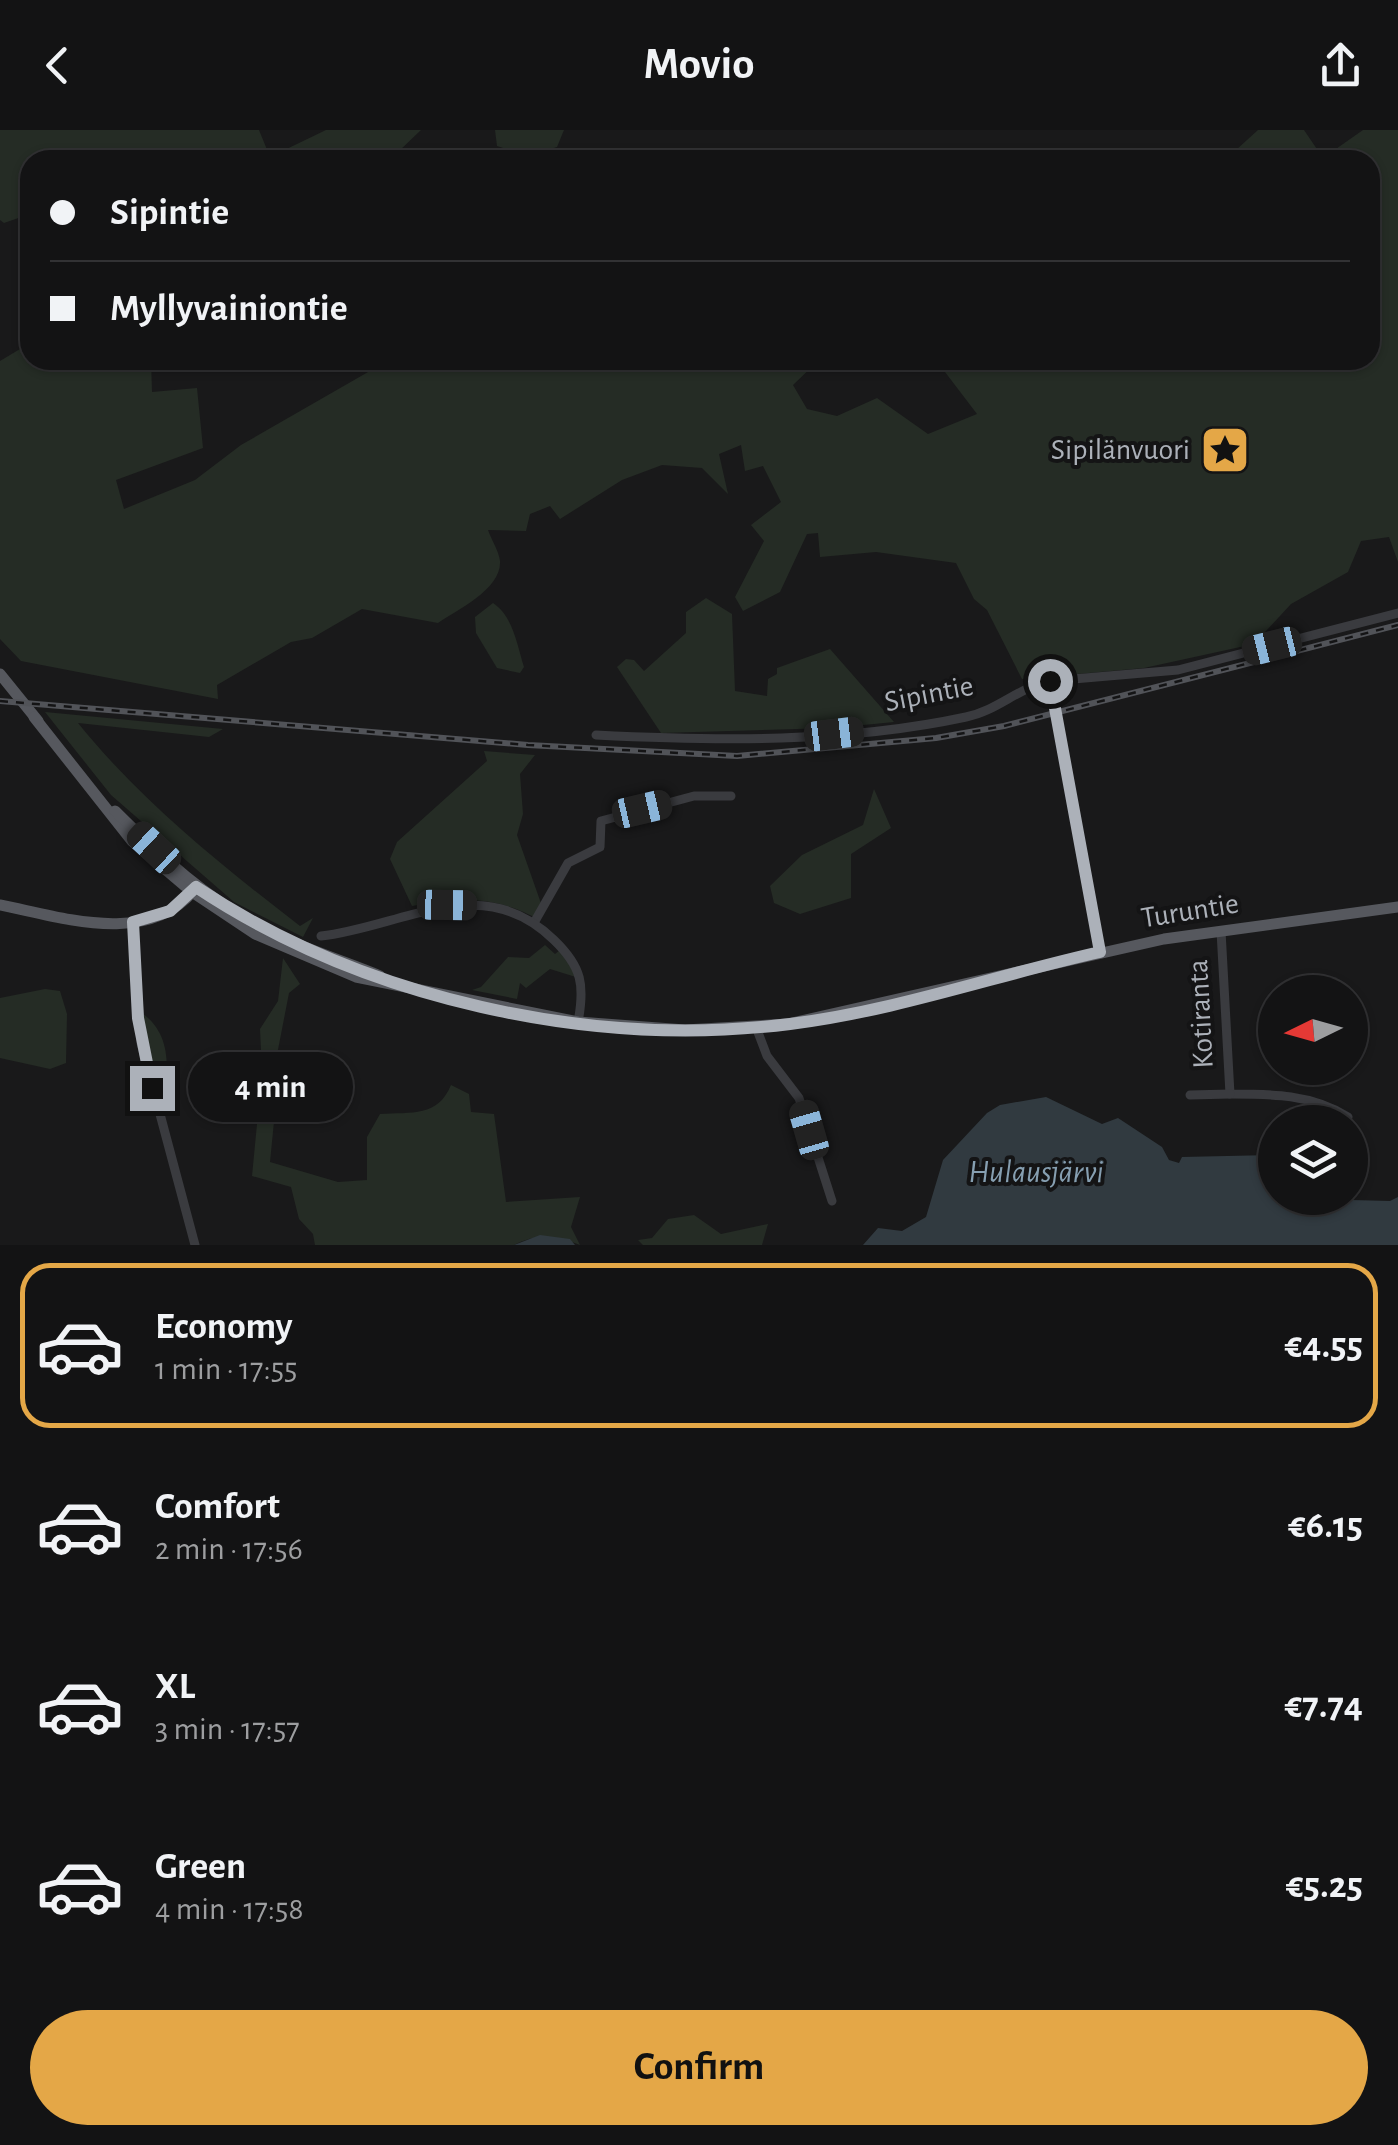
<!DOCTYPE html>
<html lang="en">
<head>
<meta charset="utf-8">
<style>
	body { margin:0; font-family:"Alegreya Sans",sans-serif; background:#202022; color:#f1f3f6; height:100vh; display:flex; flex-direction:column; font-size:38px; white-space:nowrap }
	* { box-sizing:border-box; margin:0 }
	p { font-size:32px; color:#9d9ea0 }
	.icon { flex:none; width:55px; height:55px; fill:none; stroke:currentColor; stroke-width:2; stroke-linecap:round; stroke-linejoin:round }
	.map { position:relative; height:1115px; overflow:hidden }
	.panel { display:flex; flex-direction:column; background:#131314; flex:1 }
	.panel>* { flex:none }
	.top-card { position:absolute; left:20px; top:20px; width:1360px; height:220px; border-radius:30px; box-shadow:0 2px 8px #0004,0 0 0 2px #323234; display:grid; align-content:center; height:220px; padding:0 30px; background:#131314 }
	.needle { width:65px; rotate:265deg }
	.fabs { position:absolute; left:1258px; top:845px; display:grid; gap:20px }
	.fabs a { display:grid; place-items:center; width:110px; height:110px; border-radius:50%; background:#131314; box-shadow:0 2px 8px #0004,0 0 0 2px #323234; font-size:50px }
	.end { position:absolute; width:45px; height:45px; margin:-22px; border:12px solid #acb1b9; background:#111; box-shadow:0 0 0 5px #111 }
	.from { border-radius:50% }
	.bubble { position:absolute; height:70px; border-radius:35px; background:#131314; box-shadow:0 2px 8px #0004,0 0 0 2px #323234; font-size:32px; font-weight:600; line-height:70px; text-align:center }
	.car { position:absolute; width:30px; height:60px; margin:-30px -15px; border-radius:12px; box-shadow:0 0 8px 2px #0007; background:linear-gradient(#222 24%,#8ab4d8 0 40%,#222 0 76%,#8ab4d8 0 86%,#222 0) }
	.top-card b { display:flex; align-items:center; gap:35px; height:95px; font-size:38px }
	.top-card b+b { border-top:2px solid #323234 }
	.top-card i { width:25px; height:25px; background:#f1f3f6 }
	ul { padding:18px 0 0; list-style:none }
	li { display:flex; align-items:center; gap:30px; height:165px; margin:0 20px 15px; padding:0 10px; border:5px solid transparent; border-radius:30px }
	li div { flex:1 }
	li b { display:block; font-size:38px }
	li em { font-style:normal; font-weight:600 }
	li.current { border-color:#e4a747 }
	li>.icon { width:90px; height:90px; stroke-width:1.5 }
	.cta { display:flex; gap:20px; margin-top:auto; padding:20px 30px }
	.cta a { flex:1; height:115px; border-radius:60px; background:#e4a747; color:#111; font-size:40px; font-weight:600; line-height:115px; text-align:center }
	header { display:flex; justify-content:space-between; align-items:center; height:130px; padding:0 30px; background:#131314; font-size:45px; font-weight:600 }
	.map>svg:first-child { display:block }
	.green { fill:#252c25 }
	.water { fill:#313a40 }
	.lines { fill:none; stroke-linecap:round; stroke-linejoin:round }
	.minor { stroke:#3a3b3f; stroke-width:9 }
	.major { stroke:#56585e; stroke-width:11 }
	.rail-casing { stroke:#515358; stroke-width:6 }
	.rail { stroke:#141415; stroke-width:2.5; stroke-dasharray:8; stroke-linecap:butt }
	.route { stroke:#acb1b9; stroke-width:12 }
	.labels { text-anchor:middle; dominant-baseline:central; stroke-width:8; stroke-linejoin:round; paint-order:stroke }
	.poi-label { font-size:30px; fill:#acb1b9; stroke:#141415; text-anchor:end }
	.street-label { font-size:30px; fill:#acb1b9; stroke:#141415 }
	.water-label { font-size:32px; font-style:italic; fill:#869fb1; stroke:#141415 }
</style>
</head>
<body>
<header><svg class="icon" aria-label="back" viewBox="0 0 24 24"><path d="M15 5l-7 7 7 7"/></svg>Movio<svg class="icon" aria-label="share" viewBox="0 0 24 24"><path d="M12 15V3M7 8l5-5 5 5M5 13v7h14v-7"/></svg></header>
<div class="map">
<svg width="1398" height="1115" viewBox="0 0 1398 1115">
	<rect width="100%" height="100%" fill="#19191a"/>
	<!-- green -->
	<g class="green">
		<path d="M0,0h259l11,27 56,-27h95l-23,22 1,8h-369v54l-26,9 -4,-3z"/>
		<path d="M495,0h69l-7,17 -30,9 -30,-10z"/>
		<path d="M1258,0h46l19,28 40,-28h35v432l-9,-25 -28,4 -13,31 -57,32 -37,40 -110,24 -122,11 -35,-69 -13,-11 -18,-36 -80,-11 -56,5 -2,-24 -11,1 -27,58 -37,19 -8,-14 29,-56 -13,-16 30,-23 -18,-36 -18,5 -4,-26 -22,9 9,40 -26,-26 -40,-3 -40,15 -62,39 -10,-13 -20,8 -4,17 -38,-1c3,9 11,21 12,31 2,28 -43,49 -62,62l-76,-14 -50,29 -21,4 -74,43 1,14 -197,-38 -21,-22v-278l30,-18v17h121l1,32 45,-4 6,60 -87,32 8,29 71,-29 46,-35 148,-85h430l-26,25 14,24 30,7 40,-18 51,36 49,-20 -32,-42 12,-12h413v-200h-145z"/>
		<path d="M706,468l26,16 3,77 32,5 1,-17 9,-5v-6l53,-19 64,73 -61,6 -172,5 -44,-66 9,-8 8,1 10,11 42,-38v-21z"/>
		<path d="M493,473c20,13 24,42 31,64l-4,6 -23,-5 -21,-35 -1,-16z"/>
		<path d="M45,582l178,17 -14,8 -131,-14c63,78 143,142 222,203l13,-8 -10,19 -69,-35 -123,-107z"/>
		<path d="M484,621l51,4 -15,19 3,40 -6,21 26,74 -3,11c-47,-25 -76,-22 -128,-14l-22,-47 7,-17 90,-81z"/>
		<path d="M874,659l17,39 -40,26v44l-51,16 -26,-11 -4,-17 32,-31 61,-30z"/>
		<path d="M545,815l10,9 5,-4 19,28 -29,-9 -24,19 -6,-5 -3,16 -45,-9 9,-3 27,-30 21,1z"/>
		<path d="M283,828l17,26 -11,9 -13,67 3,11 -9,91 68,20 29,-2v-43l13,-23c32,-2 58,3 71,-29l18,9 2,18 23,2 12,88 74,-5 -9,30 9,18c-22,-8 -41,-13 -66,0h-199l-2,-11 -14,-15 -8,-32 -39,-11 10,-104 -2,-43 18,-28z"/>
		<path d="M45,859l15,2 7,23 -1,49 -16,6 -50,-11v-60z"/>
		<path d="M142,883c34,25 24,63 22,100z"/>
		<path d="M694,1085l27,19 47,-10 -6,21h-119l-5,-5 14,-2 16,-19z"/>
	</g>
	<!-- water -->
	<g class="water">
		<path d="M1046,967l56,27 16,-6 44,29 7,13 10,3 3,-6 93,-2v43l115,3 8,-4v48h-535l15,-17 24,3 24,-14 17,-57 44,-47 13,-8z"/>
		<path d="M540,1105l30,4 5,6h-61z"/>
	</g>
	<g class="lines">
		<!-- minor -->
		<g class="minor">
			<path d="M1050,551l128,-11 220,-57"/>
			<path d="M596,605c122,6 249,8 370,-18 31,-6 53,-30 84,-36l50,271"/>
			<path d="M535,791l33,-58 32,-16 1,-26 93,-25h37"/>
			<path d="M133,792l8,121 54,202"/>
			<path d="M1221,801l9,163c41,0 82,0 118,23"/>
			<path d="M321,806c81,-9 161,-67 233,4 28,27 31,45 24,82"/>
			<path d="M756,897l11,29 32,42 33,103"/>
			<path d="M1190,965l40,-1"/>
		</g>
		<!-- major -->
		<g class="major">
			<path d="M0,544l38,47"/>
			<path d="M34,587l98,124 60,51 63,42 101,43 222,45 107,8 103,-6 376,-85 234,-32"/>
			<path d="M115,681c46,46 93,89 151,119 37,19 76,30 114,46"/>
			<path d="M0,775c61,12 147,42 194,-15"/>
		</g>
		<!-- rail casing -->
		<g class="rail-casing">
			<path id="rail" d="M0,571l528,44 209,11 199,-18 68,-12 394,-101"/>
		</g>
		<!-- rail -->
		<use href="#rail" class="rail"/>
	</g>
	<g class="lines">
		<!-- route -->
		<path class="route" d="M152,958l-14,-70 -5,-96 37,-11 26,-24c168,112 394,162 594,137 105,-13 207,-49 310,-72l-50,-271"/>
	</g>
	<!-- icons -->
	<defs>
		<g id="sight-square" transform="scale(2.5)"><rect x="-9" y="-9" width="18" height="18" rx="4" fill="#e4a747" stroke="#141415"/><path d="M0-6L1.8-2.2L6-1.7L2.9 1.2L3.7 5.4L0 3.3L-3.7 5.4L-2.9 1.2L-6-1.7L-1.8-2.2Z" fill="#111"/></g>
	</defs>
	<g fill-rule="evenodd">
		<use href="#sight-square" x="1225" y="320"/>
	</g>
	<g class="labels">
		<!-- poi labels -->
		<g class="poi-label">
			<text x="1190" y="320">Sipilänvuori</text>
		</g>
		<!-- street labels -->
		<g class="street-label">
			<text transform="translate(929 564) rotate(-11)">Sipintie</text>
			<text transform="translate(1190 781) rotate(-9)">Turuntie</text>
			<text transform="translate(1201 884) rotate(-93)">Kotiranta</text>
		</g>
		<!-- water labels -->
		<g class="water-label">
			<text x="1036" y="1042">Hulausjärvi</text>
		</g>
	</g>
</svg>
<div class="fabs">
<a><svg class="needle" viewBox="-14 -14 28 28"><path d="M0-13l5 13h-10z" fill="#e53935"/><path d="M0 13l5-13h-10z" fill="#9d9ea0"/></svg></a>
<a><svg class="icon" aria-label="layers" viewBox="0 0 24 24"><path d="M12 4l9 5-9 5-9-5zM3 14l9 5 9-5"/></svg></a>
</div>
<i class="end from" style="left:1050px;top:551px"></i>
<i class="end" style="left:152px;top:958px"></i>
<div class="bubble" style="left:188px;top:922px;width:165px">4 min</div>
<i class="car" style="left:1272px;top:516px;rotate:256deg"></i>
<i class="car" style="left:834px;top:604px;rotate:83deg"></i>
<i class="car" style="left:642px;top:679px;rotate:77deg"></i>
<i class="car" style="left:154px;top:718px;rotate:313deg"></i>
<i class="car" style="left:447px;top:775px;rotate:91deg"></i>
<i class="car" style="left:809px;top:1000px;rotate:344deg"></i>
<div class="top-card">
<b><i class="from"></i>Sipintie</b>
<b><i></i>Myllyvainiontie</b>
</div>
</div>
<section class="panel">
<ul>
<li class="current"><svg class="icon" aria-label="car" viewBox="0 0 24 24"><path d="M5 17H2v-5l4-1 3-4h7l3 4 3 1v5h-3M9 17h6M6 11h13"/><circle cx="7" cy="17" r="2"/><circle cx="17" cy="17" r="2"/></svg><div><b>Economy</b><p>1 min · 17:55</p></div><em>€4.55</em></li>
<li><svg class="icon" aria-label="car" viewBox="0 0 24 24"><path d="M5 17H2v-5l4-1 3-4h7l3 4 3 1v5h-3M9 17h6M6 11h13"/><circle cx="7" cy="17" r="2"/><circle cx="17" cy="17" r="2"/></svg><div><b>Comfort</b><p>2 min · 17:56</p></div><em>€6.15</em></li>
<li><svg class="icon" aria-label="car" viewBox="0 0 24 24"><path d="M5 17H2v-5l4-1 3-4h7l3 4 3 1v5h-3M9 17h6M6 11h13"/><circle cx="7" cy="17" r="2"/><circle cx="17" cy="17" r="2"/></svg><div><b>XL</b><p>3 min · 17:57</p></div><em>€7.74</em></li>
<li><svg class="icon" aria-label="car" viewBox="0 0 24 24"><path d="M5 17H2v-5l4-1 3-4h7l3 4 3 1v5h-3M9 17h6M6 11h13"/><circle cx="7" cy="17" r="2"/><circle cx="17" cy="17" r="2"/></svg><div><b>Green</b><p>4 min · 17:58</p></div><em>€5.25</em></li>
</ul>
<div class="cta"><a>Confirm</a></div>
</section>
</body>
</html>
